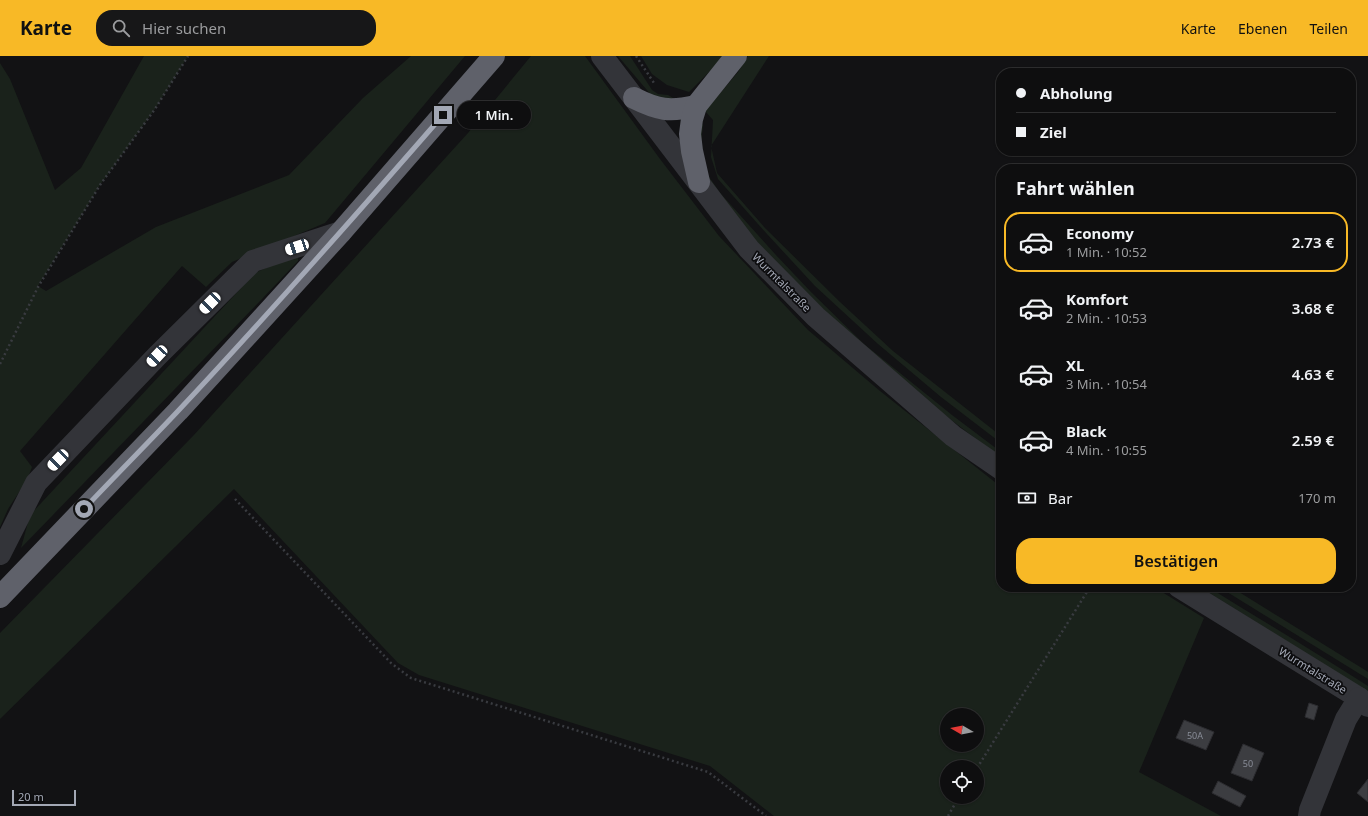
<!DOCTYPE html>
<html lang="de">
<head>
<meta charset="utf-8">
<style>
	body { margin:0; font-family:"Noto Sans",sans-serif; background:#171718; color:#f1f3f6; height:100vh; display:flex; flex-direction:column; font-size:15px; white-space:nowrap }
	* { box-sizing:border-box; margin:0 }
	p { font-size:13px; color:#9b9c9e }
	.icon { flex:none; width:22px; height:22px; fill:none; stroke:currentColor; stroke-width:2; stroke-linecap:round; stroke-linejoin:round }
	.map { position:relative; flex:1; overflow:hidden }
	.sheet { position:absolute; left:996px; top:108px; width:360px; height:428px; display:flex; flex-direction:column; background:#0e0e0f; border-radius:16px; box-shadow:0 1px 3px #0004,0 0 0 1px #2e2e2f }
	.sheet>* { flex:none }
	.banner { position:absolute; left:996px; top:12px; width:360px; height:88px; border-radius:16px; box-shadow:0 1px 3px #0004,0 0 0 1px #2e2e2f; display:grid; align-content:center; height:88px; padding:0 20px; background:#0e0e0f }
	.needle { width:26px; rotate:279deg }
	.tools { position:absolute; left:940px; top:652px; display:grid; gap:8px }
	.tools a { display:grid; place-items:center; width:44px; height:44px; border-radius:50%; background:#0e0e0f; box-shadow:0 1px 3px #0004,0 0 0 1px #2e2e2f; font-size:20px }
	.scale { position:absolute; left:12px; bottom:10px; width:64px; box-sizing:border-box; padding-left:4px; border:2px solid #a3a8b5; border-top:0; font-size:11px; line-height:14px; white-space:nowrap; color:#a3a8b5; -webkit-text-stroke:3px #0d0d0f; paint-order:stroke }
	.end { position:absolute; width:18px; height:18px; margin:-9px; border:5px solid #a3a8b5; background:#111; box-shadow:0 0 0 2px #111 }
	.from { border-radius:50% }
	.bubble { position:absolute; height:28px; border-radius:14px; background:#0e0e0f; box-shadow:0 1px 3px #0004,0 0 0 1px #2e2e2f; font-size:13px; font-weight:600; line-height:28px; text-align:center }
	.car { position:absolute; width:12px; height:24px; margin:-12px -6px; border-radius:5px; box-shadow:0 0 3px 1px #0007; background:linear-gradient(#fff 24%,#345 0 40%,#fff 0 76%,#345 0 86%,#fff 0) }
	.banner b { display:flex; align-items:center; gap:14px; height:38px; font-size:15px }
	.banner b+b { border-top:1px solid #2e2e2f }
	.banner i { width:10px; height:10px; background:#f1f3f6 }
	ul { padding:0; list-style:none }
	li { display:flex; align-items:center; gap:12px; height:60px; margin:0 8px 6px; padding:0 12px; border:2px solid transparent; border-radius:16px }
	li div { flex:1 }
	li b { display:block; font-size:15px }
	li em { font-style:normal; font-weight:600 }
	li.active { border-color:#f8b926 }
	li>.icon { width:36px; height:36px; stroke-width:1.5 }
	h2 { padding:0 20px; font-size:18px; line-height:48px }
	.pay { display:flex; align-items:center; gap:10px; height:44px; padding:0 20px; font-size:15px }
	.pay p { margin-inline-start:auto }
	.cta { display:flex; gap:8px; margin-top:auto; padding:8px 20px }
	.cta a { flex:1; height:46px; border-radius:16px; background:#f8b926; color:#111; font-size:16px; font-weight:600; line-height:46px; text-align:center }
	header { display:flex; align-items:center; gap:24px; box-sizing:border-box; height:56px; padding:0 20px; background:#f8b926; color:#111 }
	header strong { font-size:19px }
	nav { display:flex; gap:22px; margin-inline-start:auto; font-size:14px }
	.search { width:280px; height:36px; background:#171718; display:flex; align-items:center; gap:10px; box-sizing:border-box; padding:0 14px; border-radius:16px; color:#9b9c9e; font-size:15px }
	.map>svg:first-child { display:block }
	.green { fill:#1a221b; fill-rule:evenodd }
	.building { fill:#3c3d41; stroke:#2c2c30 }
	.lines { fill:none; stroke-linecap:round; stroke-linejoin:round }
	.path { stroke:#393b40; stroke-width:2.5; stroke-dasharray:2 3; stroke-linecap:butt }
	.minor { stroke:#333439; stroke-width:22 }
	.highway { stroke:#5f616a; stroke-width:22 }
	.route { stroke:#a3a8b5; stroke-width:5 }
	.labels { text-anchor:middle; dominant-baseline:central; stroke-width:3.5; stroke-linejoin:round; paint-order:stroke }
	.number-label { font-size:9px; fill:#898d98 }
	.street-label { font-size:11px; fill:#a3a8b5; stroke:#0d0d0f }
</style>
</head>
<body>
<header>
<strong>Karte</strong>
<div class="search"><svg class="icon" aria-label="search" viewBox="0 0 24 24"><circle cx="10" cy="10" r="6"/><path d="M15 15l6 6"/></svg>Hier suchen</div>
<nav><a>Karte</a><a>Ebenen</a><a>Teilen</a></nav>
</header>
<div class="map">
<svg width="1368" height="760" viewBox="0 0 1368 760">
	<rect width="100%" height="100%" fill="#121214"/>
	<!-- green -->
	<g class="green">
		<path d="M144,0h44l-33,53 -55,76 -62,101 8,5 110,-64 133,-52 74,-77 48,-42h54l-140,167 -93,39 -26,25 -24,-21 -162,185 12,16 -5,13 -19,29 -8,18v-464l10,16 45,111 26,-22z"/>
		<path d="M531,0h54l75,103 59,77 89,94 72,61 121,96v100h153l50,31 -65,154 82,44h-447l-64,-50 -291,-91 -21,-12 -164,-174 -234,230v-86l193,-197 275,-303zM947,659h30v30h-30zM947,711h30v30h-30z"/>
		<path d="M618,0h12l22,34 6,4 10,1 10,6 -26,-5z"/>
		<path d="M641,0h81l-3,6 -30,30 -22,-7 -15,-11z"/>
		<path d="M748,0h21l-58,90 6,27 48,55 75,74 53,49 108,85v7l-60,-46 -63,-53 -63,-58 -48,-52 -49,-55 -7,-22 2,-37 -8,-9 33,-39z"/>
		<path d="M700,66l3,3 -2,18 6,31 14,20 54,60 36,38 53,52 88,71 49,37v6l-106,-81 -44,-39 -106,-108 -34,-42 -10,-23z"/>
		<path d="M298,200v5l-36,38 -241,249 9,-33 225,-242 15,-7z"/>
		<path d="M1200,531h8c53,33 107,65 160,99v6z"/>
		<path d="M1219,531h12l134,83 3,2v7z"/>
	</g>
	<!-- building -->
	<g class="building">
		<path d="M1309,647l9,3 -4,14 -9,-3z"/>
		<path d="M1184,664l30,12 -8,18 -30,-12z"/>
		<path d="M1243,688l21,9 -12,28 -21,-8z"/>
		<path d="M1368,723v23l-11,-9z"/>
		<path d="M1218,725l28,15 -6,11 -28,-14z"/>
	</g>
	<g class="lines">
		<!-- path -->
		<g class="path">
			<path d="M636,0l18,27"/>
			<path d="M0,308l38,-77 62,-102 55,-76 33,-53"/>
			<path d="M235,443l156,164 20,15 297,94 58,44"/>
			<path d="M977,712l113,-181"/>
			<path d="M948,760l11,-19"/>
		</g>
		<!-- minor -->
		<g class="minor">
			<path d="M602,0l147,193 67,68 137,119 48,33"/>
			<path d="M0,498l36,-71 121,-127 96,-95 88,-29"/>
			<path d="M1179,531l180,111 9,8"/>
			<path d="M1309,760l1,-6 36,-91 13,-21"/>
		</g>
		<!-- highway -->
		<g class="highway">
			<path d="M634,42c24,12 35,14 62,8"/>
			<path d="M699,126l-7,-31 -2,-17 2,-15 4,-13 40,-50"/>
			<path d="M0,541l178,-186 163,-179 153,-176"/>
		</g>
	</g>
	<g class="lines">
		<!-- route -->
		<path class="route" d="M84,453c31,-33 63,-65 94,-98 91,-97 178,-196 265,-296"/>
	</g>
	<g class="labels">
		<!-- number labels -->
		<g class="number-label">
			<text x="1195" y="679">50A</text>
			<text x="1248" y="707">50</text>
		</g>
		<!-- street labels -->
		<g class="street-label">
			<text transform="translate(782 226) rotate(45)">Wurmtalstraße</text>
			<text transform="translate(1313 614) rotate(32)">Wurmtalstraße</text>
		</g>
	</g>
</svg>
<div class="tools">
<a><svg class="needle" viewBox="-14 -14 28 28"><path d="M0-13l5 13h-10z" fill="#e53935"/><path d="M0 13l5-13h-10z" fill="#9b9c9e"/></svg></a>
<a><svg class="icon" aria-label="locate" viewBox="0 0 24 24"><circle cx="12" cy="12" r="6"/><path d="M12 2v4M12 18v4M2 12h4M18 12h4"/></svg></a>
</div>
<div class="scale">20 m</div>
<i class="end from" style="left:84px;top:453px"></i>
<i class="end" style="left:443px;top:59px"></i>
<div class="bubble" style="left:457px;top:45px;width:74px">1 Min.</div>
<i class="car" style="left:297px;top:191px;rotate:252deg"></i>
<i class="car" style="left:210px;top:247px;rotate:225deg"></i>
<i class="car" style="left:157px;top:300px;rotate:223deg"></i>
<i class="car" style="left:58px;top:404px;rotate:224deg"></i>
<div class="banner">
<b><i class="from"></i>Abholung</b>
<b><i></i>Ziel</b>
</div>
<section class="sheet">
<h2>Fahrt wählen</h2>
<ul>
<li class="active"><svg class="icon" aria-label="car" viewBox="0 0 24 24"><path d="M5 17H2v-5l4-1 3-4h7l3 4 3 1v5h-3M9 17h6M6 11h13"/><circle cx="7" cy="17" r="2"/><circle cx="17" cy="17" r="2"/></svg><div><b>Economy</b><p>1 Min. · 10:52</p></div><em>2.73 €</em></li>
<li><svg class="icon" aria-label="car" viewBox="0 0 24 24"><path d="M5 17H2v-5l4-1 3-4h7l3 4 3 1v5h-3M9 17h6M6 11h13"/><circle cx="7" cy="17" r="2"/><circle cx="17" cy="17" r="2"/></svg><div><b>Komfort</b><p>2 Min. · 10:53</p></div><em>3.68 €</em></li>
<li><svg class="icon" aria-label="car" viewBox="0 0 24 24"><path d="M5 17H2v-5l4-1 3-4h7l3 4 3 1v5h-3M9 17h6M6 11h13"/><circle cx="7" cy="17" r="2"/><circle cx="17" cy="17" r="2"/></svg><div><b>XL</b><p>3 Min. · 10:54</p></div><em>4.63 €</em></li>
<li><svg class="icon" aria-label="car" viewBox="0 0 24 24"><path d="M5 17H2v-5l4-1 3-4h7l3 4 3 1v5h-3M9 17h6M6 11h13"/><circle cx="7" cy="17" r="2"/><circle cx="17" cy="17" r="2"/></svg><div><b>Black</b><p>4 Min. · 10:55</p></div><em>2.59 €</em></li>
</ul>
<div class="pay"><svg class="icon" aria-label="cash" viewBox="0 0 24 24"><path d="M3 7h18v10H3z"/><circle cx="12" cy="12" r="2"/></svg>Bar<p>170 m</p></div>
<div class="cta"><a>Bestätigen</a></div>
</section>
</div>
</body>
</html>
